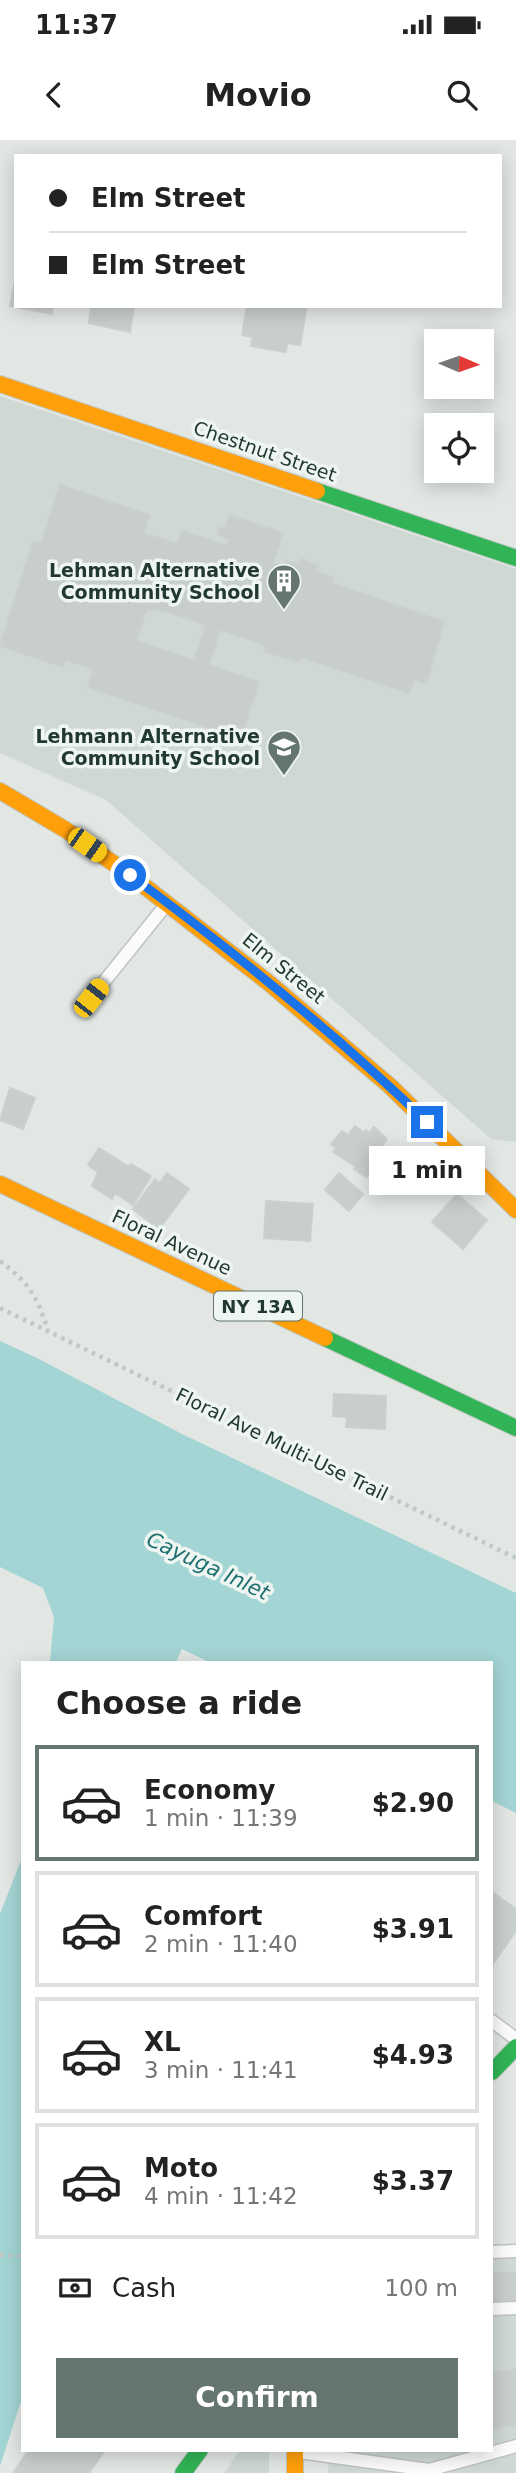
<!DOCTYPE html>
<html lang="en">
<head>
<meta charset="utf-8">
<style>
	body { margin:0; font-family:"DejaVu Sans",sans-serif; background:#f2f2f2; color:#222; height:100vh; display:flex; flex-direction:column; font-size:26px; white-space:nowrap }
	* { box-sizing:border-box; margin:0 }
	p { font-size:23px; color:#767676 }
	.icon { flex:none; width:38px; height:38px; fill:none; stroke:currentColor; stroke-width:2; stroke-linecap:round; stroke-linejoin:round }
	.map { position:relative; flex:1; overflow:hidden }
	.details { position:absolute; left:21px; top:1521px; width:472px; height:791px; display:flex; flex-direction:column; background:#fff; border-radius:0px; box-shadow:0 4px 18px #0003 }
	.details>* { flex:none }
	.banner { position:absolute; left:14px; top:14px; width:488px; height:154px; border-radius:0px; box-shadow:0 4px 18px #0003; display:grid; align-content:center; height:154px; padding:0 35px; background:#fff }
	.needle { width:46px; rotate:92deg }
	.fabs { position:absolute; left:424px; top:189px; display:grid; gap:14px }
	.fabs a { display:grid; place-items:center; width:70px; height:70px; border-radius:0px; background:#fff; box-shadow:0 4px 18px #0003; font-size:35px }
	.end { position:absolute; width:32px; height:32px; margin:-16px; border:9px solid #1a73e8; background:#fff; box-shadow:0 0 0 4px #fff }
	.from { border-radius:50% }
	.bubble { position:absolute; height:49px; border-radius:0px; background:#fff; box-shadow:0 4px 18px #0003; font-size:23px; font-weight:700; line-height:49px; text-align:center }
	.car { position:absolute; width:21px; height:42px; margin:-21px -10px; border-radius:9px; box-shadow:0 0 5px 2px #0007; background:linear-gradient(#f5c518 24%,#345 0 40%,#f5c518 0 76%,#345 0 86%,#f5c518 0) }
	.banner b { display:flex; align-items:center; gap:24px; height:66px; font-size:26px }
	.banner b+b { border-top:2px solid #e0e0e0 }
	.banner i { width:18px; height:18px; background:#222 }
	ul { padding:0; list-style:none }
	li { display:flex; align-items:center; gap:21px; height:116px; margin:0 14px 10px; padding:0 21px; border:4px solid #e0e0e0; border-radius:0px }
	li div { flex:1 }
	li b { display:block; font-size:26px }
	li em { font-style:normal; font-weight:700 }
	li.selected { border-color:#65766e }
	li>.icon { width:63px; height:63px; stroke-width:1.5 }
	h2 { padding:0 35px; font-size:32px; line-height:84px }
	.pay { display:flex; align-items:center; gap:18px; height:77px; padding:0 35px; font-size:26px }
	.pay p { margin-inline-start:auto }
	.cta { display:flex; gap:14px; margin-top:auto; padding:14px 35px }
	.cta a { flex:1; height:80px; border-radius:0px; background:#65766e; color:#fff; font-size:28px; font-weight:700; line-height:80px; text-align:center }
	.status { display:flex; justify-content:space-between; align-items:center; height:49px; padding:0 35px; background:#fff; direction:ltr }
	.status svg { height:19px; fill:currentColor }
	header { display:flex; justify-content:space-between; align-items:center; height:91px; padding:0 35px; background:#fff; font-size:32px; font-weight:700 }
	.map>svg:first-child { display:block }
	.built { fill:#cfd8d3 }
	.water { fill:#a3d5d4 }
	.building { fill:#c8cecb; stroke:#cbd0cd; stroke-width:2 }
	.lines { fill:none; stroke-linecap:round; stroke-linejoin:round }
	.lane-casing { stroke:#bfc4c1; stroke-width:15 }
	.fast-casing { stroke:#bec5c1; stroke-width:18 }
	.slow-casing { stroke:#bec5c1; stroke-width:18 }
	.path { stroke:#c0c7c4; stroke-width:4.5; stroke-dasharray:3.5 5; stroke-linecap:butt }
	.lane { stroke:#fbfbfb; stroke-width:12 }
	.fast { stroke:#30b455; stroke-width:16 }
	.slow { stroke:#ff9f0a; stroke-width:16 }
	.route { stroke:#1a73e8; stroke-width:9 }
	.labels { text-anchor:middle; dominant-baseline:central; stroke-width:7; stroke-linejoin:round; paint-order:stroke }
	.shield { fill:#eff6f2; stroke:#5f726a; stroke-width:2 }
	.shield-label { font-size:18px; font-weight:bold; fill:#21392f }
	.street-label { font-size:19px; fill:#21392f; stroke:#eff6f2 }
	.poi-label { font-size:19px; font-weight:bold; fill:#21392f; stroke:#eff6f2; text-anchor:end }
	.water-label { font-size:21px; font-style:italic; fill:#1e7071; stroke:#eff6f2 }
</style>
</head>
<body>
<div class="status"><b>11:37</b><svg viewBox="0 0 49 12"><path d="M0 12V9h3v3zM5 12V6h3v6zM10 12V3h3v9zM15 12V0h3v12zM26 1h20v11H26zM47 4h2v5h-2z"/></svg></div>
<header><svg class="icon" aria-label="back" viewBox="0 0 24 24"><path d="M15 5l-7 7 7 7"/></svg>Movio<svg class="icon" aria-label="search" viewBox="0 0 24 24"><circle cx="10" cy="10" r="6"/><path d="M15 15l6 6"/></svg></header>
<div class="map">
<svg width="516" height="2333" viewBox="0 0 516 2333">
	<rect width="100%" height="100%" fill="#e2e7e4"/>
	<!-- built -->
	<g class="built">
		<path d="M0,256l516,173v573l-25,-3 -385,-339 -106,-47z"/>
		<path d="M516,2104v229h-188l1,-23h163v-205z"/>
		<path d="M240,2310h29v23h-45z"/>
	</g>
	<!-- water -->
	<g class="water">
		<path d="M0,1201l37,17 145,76 334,159v220l-24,-12v-139h-283l-27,-13 -6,13h-126l4,-45 -11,-29 -43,-21z"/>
		<path d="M23,1715v540l-23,71v-552z"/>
	</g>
	<!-- building -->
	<g class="building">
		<path d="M16,137v29h37l-1,8 -42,-8z"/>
		<path d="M91,166h43l-4,26 -41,-9z"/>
		<path d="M247,166h60l-7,39 -13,-2 -1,9 -35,-6 2,-9 -11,-2z"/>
		<path d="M60,345l89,30 -5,18 33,11 5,-13 45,15 2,-7 -11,-5 2,-7 5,2 4,-14 54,18 -10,30 12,4 2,-6 12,4 2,-6 17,6 -2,6 17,6 -2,6 113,39 -18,62 -12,-5 -5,14 -108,-36 -2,5 -35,-11 2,-6 -98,-33 -21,-3 -11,32 123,41 -19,56 -152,-51 6,-18 -28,-9 -3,7 -63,-21 33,-104 8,2z"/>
		<path d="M206,485l14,5 -11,35 -15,-5z"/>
		<path d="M10,948l25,10 -12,31 -23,-9z"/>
		<path d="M355,986l9,7 2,-3 3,3 5,-6 13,12 -7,11 7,6 -2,3 4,3 -10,14 -7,-6 -6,7 -12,-8 2,-2 -23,-15 3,-4 -5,-4 11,-13 6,4z"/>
		<path d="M99,1008l30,19 2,-3 20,12 -18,29 -18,-12 -3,6 -20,-13 6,-14 -10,-7z"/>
		<path d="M167,1033l22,16 -30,40 -26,-20 22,-30 5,4z"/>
		<path d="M339,1033l24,21 -14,17 -24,-21z"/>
		<path d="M457,1054l30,26 -24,29 -31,-27z"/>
		<path d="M266,1061l47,3 -3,37 -46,-3z"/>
		<path d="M334,1254l52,2 -1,33 -39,-2 1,-10 -14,-1z"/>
		<path d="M492,1752l24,17v22l-24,34z"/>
		<rect x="492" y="2133" width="24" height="29"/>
		<path d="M516,2229v56l-24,4v-56z"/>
		<path d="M29,2310h76l-16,23h-76z"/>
	</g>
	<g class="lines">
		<!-- lane casing -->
		<g class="lane-casing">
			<g id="lane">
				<path d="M91,858l74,-92"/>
				<path d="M492,1881l24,18"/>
				<path d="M492,2112l24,-1"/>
				<path d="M492,2169l24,-1"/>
				<path d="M299,2312l130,18 87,-24"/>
			</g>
		</g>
		<!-- fast casing -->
		<g class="fast-casing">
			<g id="fast">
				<path d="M317,351l199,67"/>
				<path d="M325,1198l191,90"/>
				<path d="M492,1932l24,-25"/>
				<path d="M183,2333l17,-23"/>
			</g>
		</g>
		<!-- slow casing -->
		<g class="slow-casing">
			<g id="slow">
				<path d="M0,244l317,107"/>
				<path d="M0,651l66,39 64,45 139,108 121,103 126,124"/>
				<path d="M0,1044l325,154"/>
				<path d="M295,2310v23"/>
			</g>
		</g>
		<!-- path -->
		<g class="path">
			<path d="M0,1121c30,23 36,34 48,69"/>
			<path d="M0,1168l516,250"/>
			<path d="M0,2115l23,1"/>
		</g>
		<!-- lane -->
		<use href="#lane" class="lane"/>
		<!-- fast -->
		<use href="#fast" class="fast"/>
		<!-- slow -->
		<use href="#slow" class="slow"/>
	</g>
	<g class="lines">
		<!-- route -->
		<path class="route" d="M130,735c103,76 204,157 297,247"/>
	</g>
	<!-- icons -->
	<defs>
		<g id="building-pin" transform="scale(1.75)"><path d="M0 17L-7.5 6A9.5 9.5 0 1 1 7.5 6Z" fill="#65766e" stroke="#eff6f2"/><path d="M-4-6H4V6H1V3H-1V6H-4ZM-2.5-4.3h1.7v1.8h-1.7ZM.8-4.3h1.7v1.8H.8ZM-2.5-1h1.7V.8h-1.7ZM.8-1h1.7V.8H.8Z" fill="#fff"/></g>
		<g id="school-pin" transform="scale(1.75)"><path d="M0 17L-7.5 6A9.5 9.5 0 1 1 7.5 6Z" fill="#65766e" stroke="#eff6f2"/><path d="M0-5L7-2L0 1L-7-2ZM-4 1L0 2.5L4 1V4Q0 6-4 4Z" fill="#fff"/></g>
	</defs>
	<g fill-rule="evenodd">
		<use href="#building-pin" x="284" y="441"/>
		<use href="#school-pin" x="284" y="607"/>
	</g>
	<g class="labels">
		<!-- shield labels -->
		<rect class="shield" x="214" y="1151.5" width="88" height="29" rx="5"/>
		<g class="shield-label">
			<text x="258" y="1166">NY 13A</text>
		</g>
		<!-- street labels -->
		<g class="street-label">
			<text transform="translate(265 311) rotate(19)">Chestnut Street</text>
			<text transform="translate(284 828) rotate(39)">Elm Street</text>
			<text transform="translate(172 1102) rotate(25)">Floral Avenue</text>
			<text transform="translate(282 1304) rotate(26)">Floral Ave Multi-Use Trail</text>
		</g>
		<!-- poi labels -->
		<g class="poi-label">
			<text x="260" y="430">Lehman Alternative<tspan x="260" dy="22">Community School</tspan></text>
			<text x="260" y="596">Lehmann Alternative<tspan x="260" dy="22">Community School</tspan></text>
		</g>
		<!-- water labels -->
		<g class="water-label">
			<text transform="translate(208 1426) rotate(25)">Cayuga Inlet</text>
		</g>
	</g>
</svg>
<div class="fabs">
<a><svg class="needle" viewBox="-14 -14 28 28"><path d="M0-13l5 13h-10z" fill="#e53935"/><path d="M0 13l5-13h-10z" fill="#767676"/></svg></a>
<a><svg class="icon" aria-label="locate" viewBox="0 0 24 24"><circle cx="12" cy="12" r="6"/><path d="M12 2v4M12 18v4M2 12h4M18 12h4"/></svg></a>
</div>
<i class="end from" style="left:130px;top:735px"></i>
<i class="end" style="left:427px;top:982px"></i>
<div class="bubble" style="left:369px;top:1006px;width:116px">1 min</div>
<i class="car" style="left:87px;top:705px;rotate:125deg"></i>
<i class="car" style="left:91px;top:858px;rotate:38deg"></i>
<div class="banner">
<b><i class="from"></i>Elm Street</b>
<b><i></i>Elm Street</b>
</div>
<section class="details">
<h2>Choose a ride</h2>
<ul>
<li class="selected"><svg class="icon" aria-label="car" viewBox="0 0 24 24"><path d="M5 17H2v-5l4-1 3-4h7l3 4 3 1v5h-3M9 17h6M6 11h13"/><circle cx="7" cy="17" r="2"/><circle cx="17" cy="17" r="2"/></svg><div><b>Economy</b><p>1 min · 11:39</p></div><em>$2.90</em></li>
<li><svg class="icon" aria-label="car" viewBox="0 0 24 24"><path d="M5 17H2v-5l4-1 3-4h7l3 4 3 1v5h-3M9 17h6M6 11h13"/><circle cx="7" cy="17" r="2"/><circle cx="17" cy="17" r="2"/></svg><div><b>Comfort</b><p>2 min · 11:40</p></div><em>$3.91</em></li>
<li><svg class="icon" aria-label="car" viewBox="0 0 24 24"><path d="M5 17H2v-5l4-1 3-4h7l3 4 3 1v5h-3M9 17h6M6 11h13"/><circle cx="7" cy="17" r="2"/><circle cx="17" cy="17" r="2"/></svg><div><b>XL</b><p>3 min · 11:41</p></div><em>$4.93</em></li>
<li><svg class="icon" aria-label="car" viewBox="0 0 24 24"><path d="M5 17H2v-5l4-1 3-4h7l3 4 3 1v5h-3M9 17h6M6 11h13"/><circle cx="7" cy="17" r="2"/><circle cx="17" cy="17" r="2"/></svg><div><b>Moto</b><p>4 min · 11:42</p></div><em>$3.37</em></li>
</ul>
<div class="pay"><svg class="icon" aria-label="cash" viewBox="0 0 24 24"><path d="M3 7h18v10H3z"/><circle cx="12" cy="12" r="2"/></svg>Cash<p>100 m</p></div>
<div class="cta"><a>Confirm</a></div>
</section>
</div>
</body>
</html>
